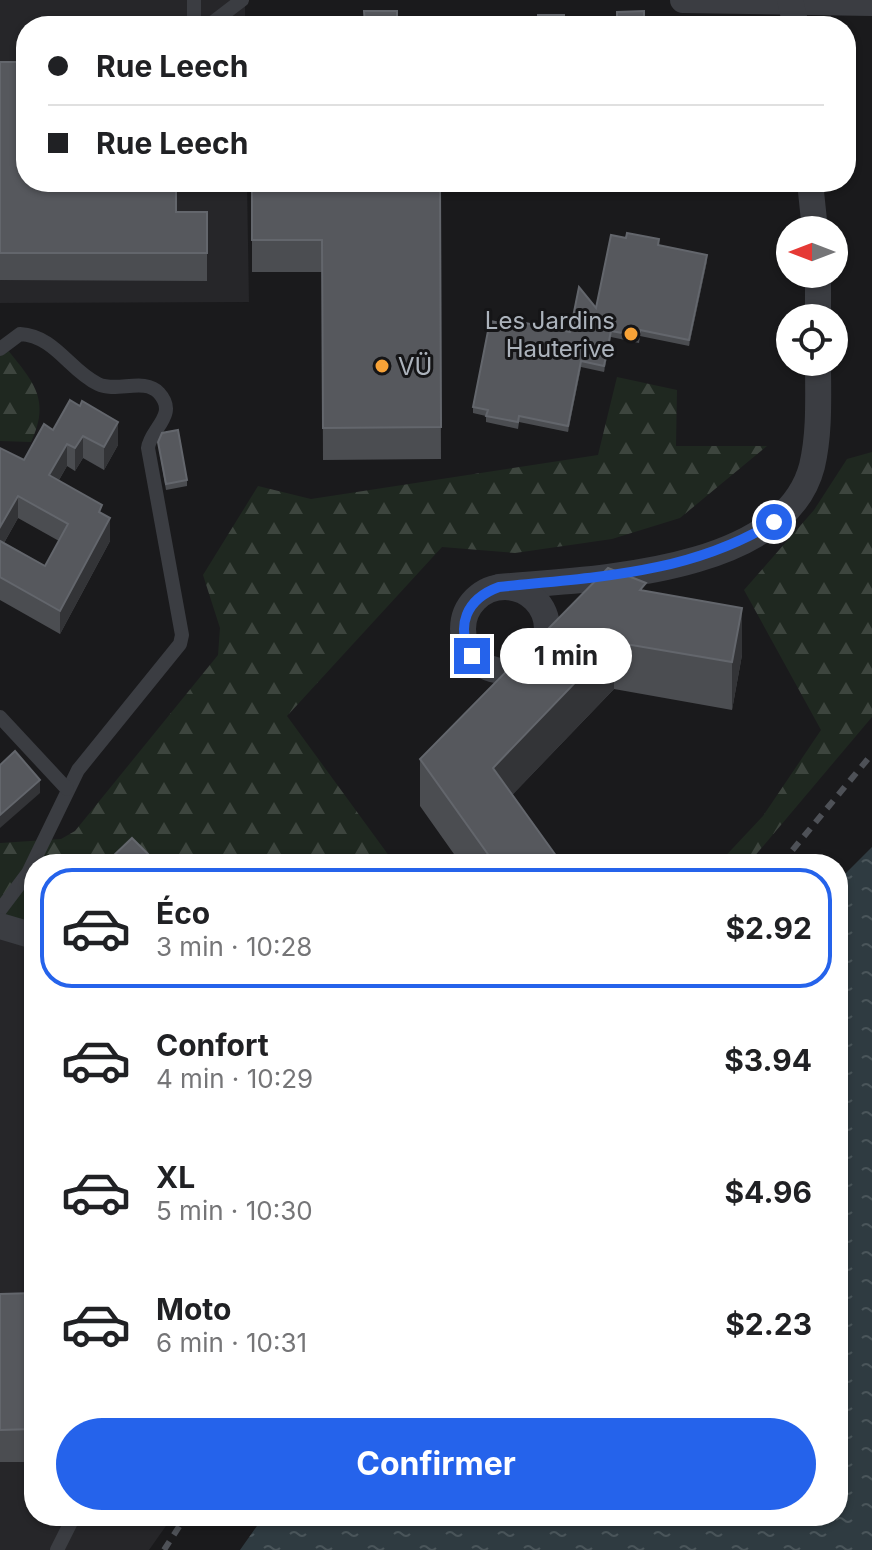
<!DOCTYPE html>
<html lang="fr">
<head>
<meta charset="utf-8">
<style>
	body { margin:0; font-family:Inter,sans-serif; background:#f2f2f2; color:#202124; height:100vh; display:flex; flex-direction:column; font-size:30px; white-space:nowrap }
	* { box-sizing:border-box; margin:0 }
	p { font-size:26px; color:#757577 }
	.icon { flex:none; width:44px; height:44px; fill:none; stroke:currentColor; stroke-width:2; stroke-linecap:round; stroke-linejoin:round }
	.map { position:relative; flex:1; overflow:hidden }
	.sheet { position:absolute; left:24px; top:854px; width:824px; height:672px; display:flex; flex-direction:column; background:#fff; border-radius:32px; box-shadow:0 2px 6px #0004 }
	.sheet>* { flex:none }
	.hud { position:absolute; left:16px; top:16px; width:840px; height:176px; border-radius:32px; box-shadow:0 2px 6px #0004; display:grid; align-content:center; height:176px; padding:0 32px; background:#fff }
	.needle { width:52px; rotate:270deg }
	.controls { position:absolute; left:776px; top:216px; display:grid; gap:16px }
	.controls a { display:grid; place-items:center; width:72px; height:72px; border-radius:50%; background:#fff; box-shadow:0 2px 6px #0004; font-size:40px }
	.end { position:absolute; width:36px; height:36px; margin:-18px; border:10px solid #2563eb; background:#fff; box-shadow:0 0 0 4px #fff }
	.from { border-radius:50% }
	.bubble { position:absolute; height:56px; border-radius:28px; background:#fff; box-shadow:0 2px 6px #0004; font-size:26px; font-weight:700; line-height:56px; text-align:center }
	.hud b { display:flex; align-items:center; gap:28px; height:76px; font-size:30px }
	.hud b+b { border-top:2px solid #e0e0e0 }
	.hud i { width:20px; height:20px; background:#202124 }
	ul { padding:14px 0 0; list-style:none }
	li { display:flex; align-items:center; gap:24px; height:120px; margin:0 16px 12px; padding:0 16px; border:4px solid transparent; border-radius:32px }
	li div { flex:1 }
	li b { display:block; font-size:30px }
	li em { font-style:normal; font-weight:700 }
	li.current { border-color:#2563eb }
	li>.icon { width:72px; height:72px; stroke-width:1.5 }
	.cta { display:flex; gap:16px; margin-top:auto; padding:16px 32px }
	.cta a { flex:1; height:92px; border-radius:48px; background:#2563eb; color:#fff; font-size:32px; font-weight:700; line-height:92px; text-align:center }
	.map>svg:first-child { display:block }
	.built { fill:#262629 }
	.forest { fill:url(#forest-firs) }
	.water { fill:url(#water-ripples) }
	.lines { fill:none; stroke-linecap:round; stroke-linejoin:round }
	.lane { stroke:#3b3d42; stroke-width:14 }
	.street { stroke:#3b3d42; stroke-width:26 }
	.rail { stroke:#4e5157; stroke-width:6; stroke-dasharray:10 8; stroke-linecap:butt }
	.wall { fill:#4b4d51; fill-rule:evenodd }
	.shaded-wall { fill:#333437 }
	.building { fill:#56585d; stroke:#63666c; stroke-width:2 }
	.route { stroke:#2563eb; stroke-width:10 }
	.poi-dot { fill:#f7a237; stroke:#151517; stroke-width:3 }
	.labels { text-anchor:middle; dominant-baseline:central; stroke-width:6; stroke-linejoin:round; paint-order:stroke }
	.poi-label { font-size:24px; fill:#acb3bc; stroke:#151517; text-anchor:end }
</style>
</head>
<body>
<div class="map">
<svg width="872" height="1550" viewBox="0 0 872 1550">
	<defs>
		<pattern id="forest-firs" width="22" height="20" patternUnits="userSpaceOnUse" patternTransform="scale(2)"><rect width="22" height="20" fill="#1f2820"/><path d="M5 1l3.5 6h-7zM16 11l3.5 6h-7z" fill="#3d453e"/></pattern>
		<pattern id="water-ripples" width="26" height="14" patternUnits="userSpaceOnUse" patternTransform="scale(2)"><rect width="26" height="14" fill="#2f3b41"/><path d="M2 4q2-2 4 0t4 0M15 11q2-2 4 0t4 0" fill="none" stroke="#4a555a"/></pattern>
	</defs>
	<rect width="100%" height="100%" fill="#1a1a1c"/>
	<!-- built -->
	<g class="built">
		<path d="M0,0h245v26h-219v156h221l2,120 -249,1z"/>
		<path d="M0,926l34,10v580h139l-24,34h-149z"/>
	</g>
	<!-- forest -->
	<g class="forest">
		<path d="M0,340c27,36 54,55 31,102l-31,-1z"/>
		<path d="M617,377l60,13 -1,56h91l-87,72 -68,21 -97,14 -73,-6 -155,169 108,148h-361v72l-34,-10v-83l61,-4 14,-8 143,-176 2,-27 -17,-53 55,-89 53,13 287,-44z"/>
		<path d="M872,452v265l-124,147h-30l45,-48 58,-86 -77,-140 70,-80 33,-51z"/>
	</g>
	<!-- water -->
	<path class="water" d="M872,847v703h-632l24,-34h574v-635z"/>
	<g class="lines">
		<!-- lane -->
		<g class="lane">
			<path d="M194,26v-26"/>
			<path d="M208,26l34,-26"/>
			<path d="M0,349l20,-15c35,2 49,36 78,50 18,9 47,-7 61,9 20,22 -9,36 -11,55l34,187 -2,9 -102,126 -50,103 -28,37"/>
			<path d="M0,717l67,72"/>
			<path d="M57,1550l17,-34"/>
		</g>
		<!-- street -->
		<g class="street">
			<path d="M683,0l189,3"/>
			<path d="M790,0l6,26"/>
			<path d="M810,182l5,48"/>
			<path d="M818,274v44"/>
			<path d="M499,587c88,-8 285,-12 313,-121 8,-34 6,-70 6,-104"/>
			<circle cx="505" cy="629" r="42"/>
			<path d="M0,926l34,10"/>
		</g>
		<!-- rail -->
		<g class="rail">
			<path d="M781,864l91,-110"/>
			<path d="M164,1550l22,-34"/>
		</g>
	</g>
	<!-- wall -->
	<g class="wall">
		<path d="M0,62l176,150h31v69l-207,-1z"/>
		<path d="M252,182h188l1,277 -118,1 -1,-188h-70z"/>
		<path d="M659,245l48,16 -18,85 -49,-10 -1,7 -28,-6 -7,35 -23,-5 -13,65 -49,-10 -1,7 -32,-7v-6l-13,-3v-6l32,-83 65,8 26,-24z"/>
		<path d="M70,400l48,45 -14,25 -21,-12 -8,13 -8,-5 -8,14 43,34 8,27 -50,93 -60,-34v-152l24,12 29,-30zM18,518l41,23 -14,25 -41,-23z"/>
		<path d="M158,442l29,38v6l-21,4z"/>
		<path d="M646,591l96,64 -10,55 -118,-21 -102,106 50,69h-101l-41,-58v-47z"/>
		<path d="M34,1293v169h-34v-168z"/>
	</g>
	<!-- shaded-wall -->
	<g class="shaded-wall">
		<path d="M707,255v6l-18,85v-6z"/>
		<path d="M611,331v6l-7,35v-6z"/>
		<path d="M581,361v6l-13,65v-6z"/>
		<path d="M118,422v23l-14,25v-23z"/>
		<path d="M83,436v22l-8,13v-23z"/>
		<path d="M67,444v22l-18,31v-22z"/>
		<path d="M18,496v22l-18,32v-23z"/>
		<path d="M110,518v23l-50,93v-23z"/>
		<path d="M742,608v47l-10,55v-48z"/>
		<path d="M614,642v47l-121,126v-47z"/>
		<path d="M40,780v13l-40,35v-13z"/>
	</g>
	<!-- building -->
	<g class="building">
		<path d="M364,11h33v15h-32z"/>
		<path d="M644,11v15h-27v-14z"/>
		<path d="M538,15h26v9h11v2h-37z"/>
		<path d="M0,62h26v120h150v30h31v41h-207z"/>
		<path d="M252,182h188l1,245 -118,1 -1,-188h-70z"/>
		<path d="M627,233l32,6 -1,6 49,10 -18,85 -49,-10 -1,6 -28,-5 -7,35 -23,-5 -13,65 -49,-10 -1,6 -32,-6 2,-6 -15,-3 17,-86 15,3 1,-5 64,13 9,-45 17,21 15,-73 15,3z"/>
		<path d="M70,400l10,6 2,-5 36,21 -14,25 -21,-11 -8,12 -8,-4 -18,31 53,30 -3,7 11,6 -50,93 -60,-34v-36l45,25 23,-42 -50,-28 -18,31v-79l24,12 20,-36 9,6z"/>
		<path d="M178,430l9,50 -21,4 -8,-42 4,-9z"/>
		<path d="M608,568l38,15 -6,7 102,18 -10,54 -118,-20 -121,126 69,96h-67l-75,-105z"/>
		<path d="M15,751l25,29 -40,35v-50z"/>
		<path d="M132,838l26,26h-41l-6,-6z"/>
		<path d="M34,1293v136l-34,1v-136z"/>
	</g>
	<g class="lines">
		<!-- route -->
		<path class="route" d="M472,656c-17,-30 -6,-57 27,-69 96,-10 191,-13 275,-65"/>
	</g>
	<!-- markers -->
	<g class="poi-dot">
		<circle cx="631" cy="334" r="8"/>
		<circle cx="382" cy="366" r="8"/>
	</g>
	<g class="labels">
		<!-- poi labels -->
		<g class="poi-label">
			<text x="615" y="320">Les Jardins<tspan x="615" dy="28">Hauterive</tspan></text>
			<text x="398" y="366" text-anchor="start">VÜ</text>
		</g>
	</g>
</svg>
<div class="controls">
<a><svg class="needle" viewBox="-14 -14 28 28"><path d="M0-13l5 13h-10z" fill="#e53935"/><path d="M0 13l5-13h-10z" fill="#757577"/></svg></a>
<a><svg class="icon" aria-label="locate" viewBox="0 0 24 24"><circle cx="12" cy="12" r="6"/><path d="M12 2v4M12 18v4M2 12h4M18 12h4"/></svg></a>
</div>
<i class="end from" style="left:774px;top:522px"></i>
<i class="end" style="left:472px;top:656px"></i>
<div class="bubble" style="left:500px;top:628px;width:132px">1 min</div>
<div class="hud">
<b><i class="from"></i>Rue Leech</b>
<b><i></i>Rue Leech</b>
</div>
<section class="sheet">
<ul>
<li class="current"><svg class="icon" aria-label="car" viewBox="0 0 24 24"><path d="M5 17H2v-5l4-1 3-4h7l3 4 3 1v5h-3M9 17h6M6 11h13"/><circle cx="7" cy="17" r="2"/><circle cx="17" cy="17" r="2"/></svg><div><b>Éco</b><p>3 min · 10:28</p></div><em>$2.92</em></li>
<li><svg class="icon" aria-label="car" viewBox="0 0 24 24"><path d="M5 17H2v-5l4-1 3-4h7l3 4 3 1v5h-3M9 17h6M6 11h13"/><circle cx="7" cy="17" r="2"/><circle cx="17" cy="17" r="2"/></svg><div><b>Confort</b><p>4 min · 10:29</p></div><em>$3.94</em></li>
<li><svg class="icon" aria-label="car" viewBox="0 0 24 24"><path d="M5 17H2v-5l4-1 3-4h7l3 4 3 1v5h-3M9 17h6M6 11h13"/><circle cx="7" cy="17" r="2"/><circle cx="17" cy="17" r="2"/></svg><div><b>XL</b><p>5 min · 10:30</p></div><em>$4.96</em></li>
<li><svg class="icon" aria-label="car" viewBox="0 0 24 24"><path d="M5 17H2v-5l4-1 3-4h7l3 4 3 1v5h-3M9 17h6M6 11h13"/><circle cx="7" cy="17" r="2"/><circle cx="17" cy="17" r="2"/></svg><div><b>Moto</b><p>6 min · 10:31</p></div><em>$2.23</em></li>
</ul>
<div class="cta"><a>Confirmer</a></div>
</section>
</div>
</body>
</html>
